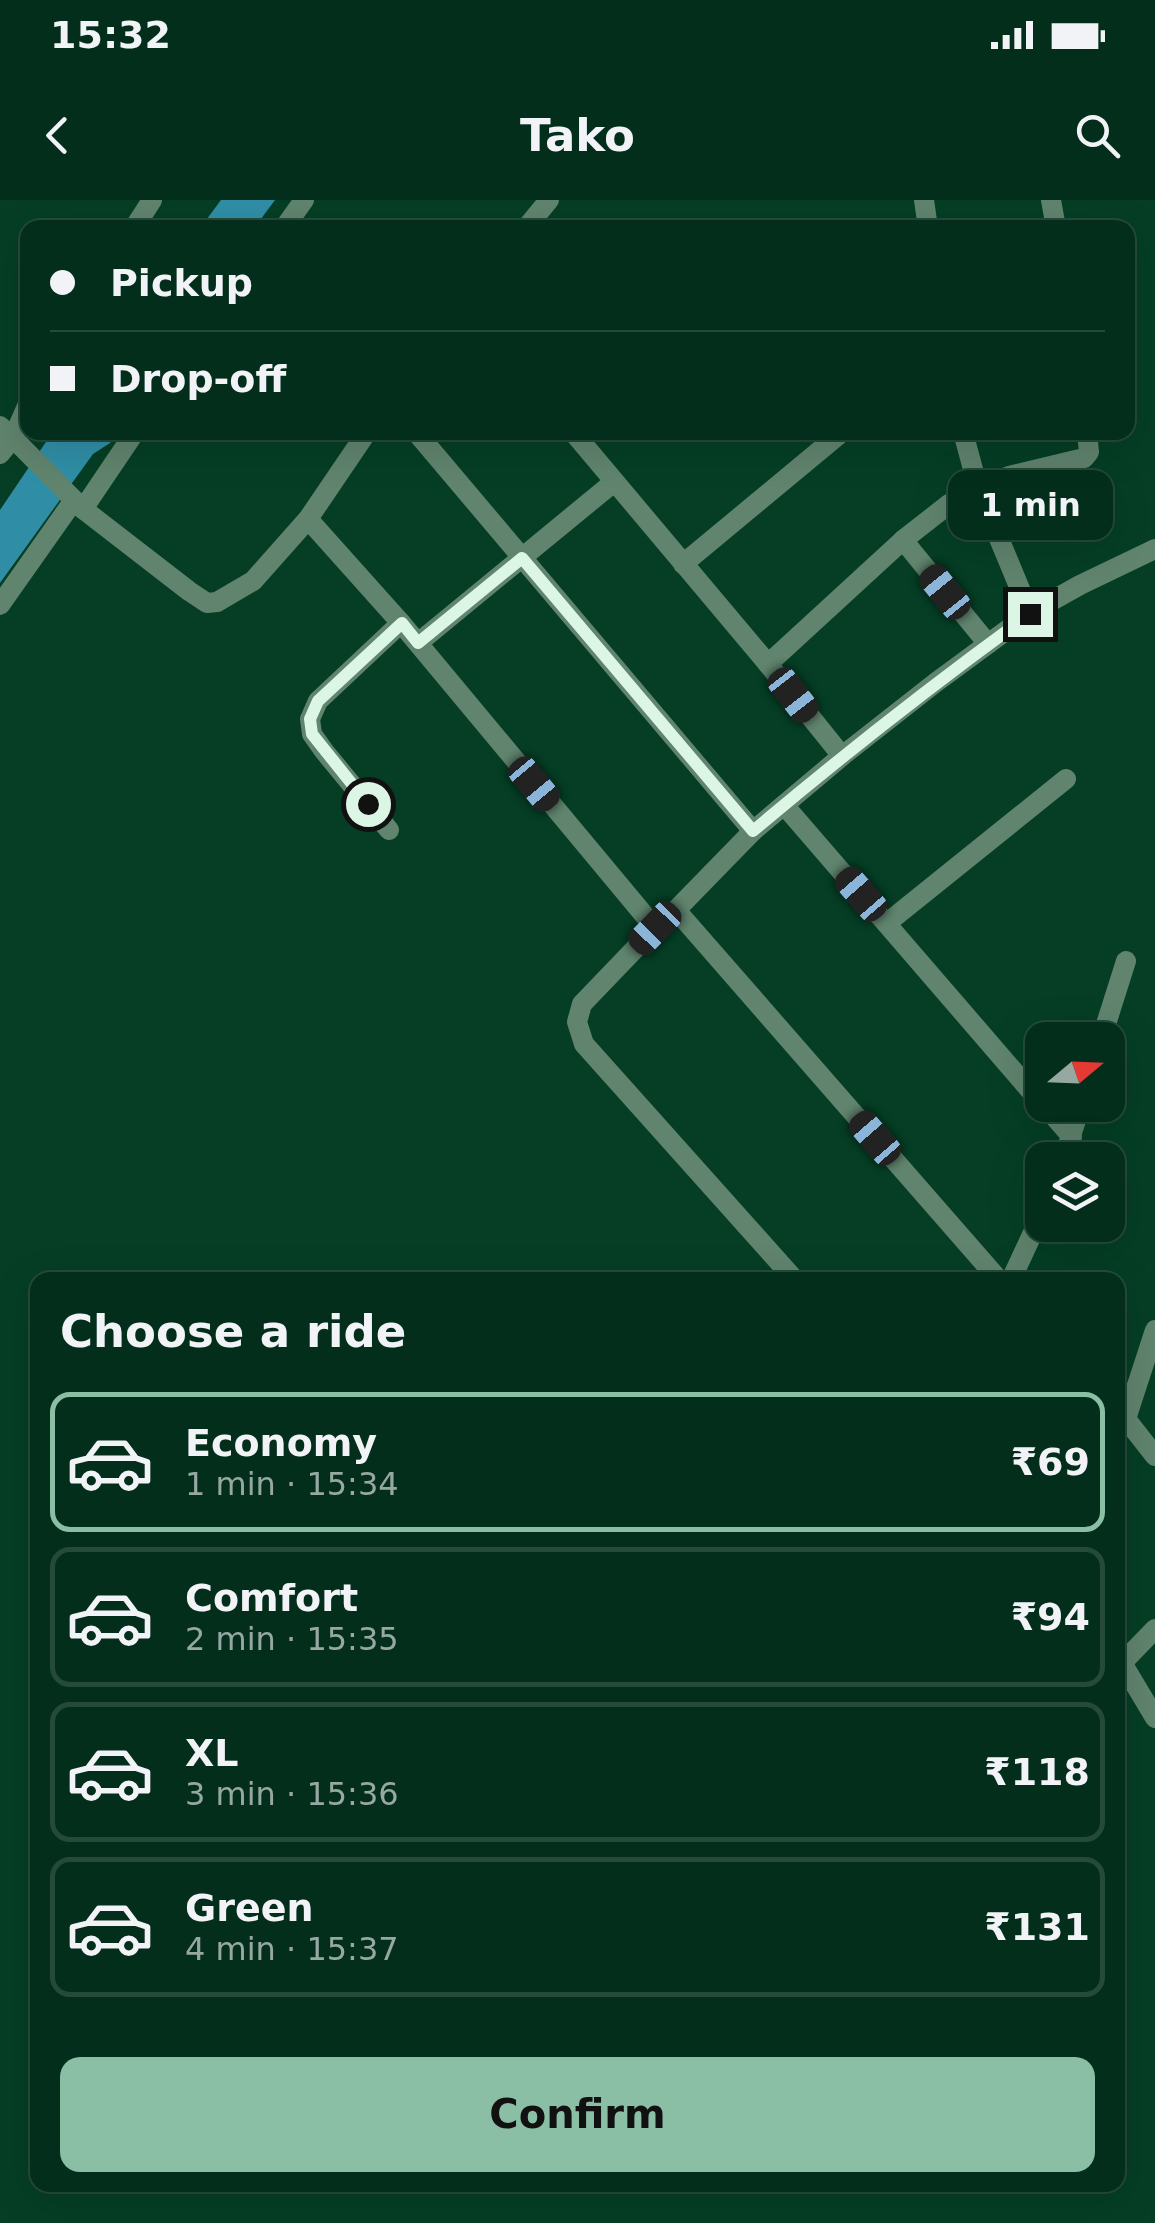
<!DOCTYPE html>
<html lang="en">
<head>
<meta charset="utf-8">
<style>
	body { margin:0; font-family:"DejaVu Sans",sans-serif; background:#123a29; color:#f1f3f6; height:100vh; display:flex; flex-direction:column; font-size:38px; white-space:nowrap }
	* { box-sizing:border-box; margin:0 }
	p { font-size:32px; color:#97a8a3 }
	.icon { flex:none; width:55px; height:55px; fill:none; stroke:currentColor; stroke-width:2; stroke-linecap:round; stroke-linejoin:round }
	.map { position:relative; flex:1; overflow:hidden }
	.panel { position:absolute; left:30px; top:1072px; width:1095px; height:920px; display:flex; flex-direction:column; background:#042e1c; border-radius:20px; box-shadow:0 10px 40px #0002,0 0 0 2px #254a3b }
	.panel>* { flex:none }
	.hud { position:absolute; left:20px; top:20px; width:1115px; height:220px; border-radius:20px; box-shadow:0 10px 40px #0002,0 0 0 2px #254a3b; display:grid; align-content:center; height:220px; padding:0 30px; background:#042e1c }
	.needle { width:65px; rotate:71deg }
	.controls { position:absolute; left:1025px; top:822px; display:grid; gap:20px }
	.controls a { display:grid; place-items:center; width:100px; height:100px; border-radius:20px; background:#042e1c; box-shadow:0 10px 40px #0002,0 0 0 2px #254a3b; font-size:50px }
	.end { position:absolute; width:45px; height:45px; margin:-22px; border:12px solid #dbf6e5; background:#111; box-shadow:0 0 0 5px #111 }
	.from { border-radius:50% }
	.bubble { position:absolute; height:70px; border-radius:20px; background:#042e1c; box-shadow:0 10px 40px #0002,0 0 0 2px #254a3b; font-size:32px; font-weight:700; line-height:70px; text-align:center }
	.car { position:absolute; width:30px; height:60px; margin:-30px -15px; border-radius:12px; box-shadow:0 0 8px 2px #0007; background:linear-gradient(#222 24%,#8ab4d8 0 40%,#222 0 76%,#8ab4d8 0 86%,#222 0) }
	.hud b { display:flex; align-items:center; gap:35px; height:95px; font-size:38px }
	.hud b+b { border-top:2px solid #254a3b }
	.hud i { width:25px; height:25px; background:#f1f3f6 }
	ul { padding:0; list-style:none }
	li { display:flex; align-items:center; gap:30px; height:140px; margin:0 20px 15px; padding:0 10px; border:5px solid #254a3b; border-radius:20px }
	li div { flex:1 }
	li b { display:block; font-size:38px }
	li em { font-style:normal; font-weight:700 }
	li.active { border-color:#8abfa5 }
	li>.icon { width:90px; height:90px; stroke-width:1.5 }
	h2 { padding:0 30px; font-size:45px; line-height:120px }
	.button { display:flex; gap:20px; margin-top:auto; padding:20px 30px }
	.button a { flex:1; height:115px; border-radius:20px; background:#8abfa5; color:#111; font-size:40px; font-weight:700; line-height:115px; text-align:center }
	.status { display:flex; justify-content:space-between; align-items:center; height:70px; padding:0 50px; background:#042e1c; direction:ltr }
	.status svg { height:28px; fill:currentColor }
	header { display:flex; justify-content:space-between; align-items:center; height:130px; padding:0 30px; background:#042e1c; font-size:45px; font-weight:700 }
	.map>svg:first-child { display:block }
	.water { fill:#2f8ea6 }
	.lines { fill:none; stroke-linecap:round; stroke-linejoin:round }
	.street { stroke:#60846e; stroke-width:20 }
	.route { stroke:#dbf6e5; stroke-width:12 }
</style>
</head>
<body>
<div class="status"><b>15:32</b><svg viewBox="0 0 49 12"><path d="M0 12V9h3v3zM5 12V6h3v6zM10 12V3h3v9zM15 12V0h3v12zM26 1h20v11H26zM47 4h2v5h-2z"/></svg></div>
<header><svg class="icon" aria-label="back" viewBox="0 0 24 24"><path d="M15 5l-7 7 7 7"/></svg>Tako<svg class="icon" aria-label="search" viewBox="0 0 24 24"><circle cx="10" cy="10" r="6"/><path d="M15 15l6 6"/></svg></header>
<div class="map">
<svg width="1155" height="2023" viewBox="0 0 1155 2023">
	<rect width="100%" height="100%" fill="#053e25"/>
	<!-- water -->
	<g class="water">
		<path d="M221,0h54l-20,27h-54z"/>
		<path d="M52,233h65l-7,10 -17,11 -93,129v-73z"/>
	</g>
	<g class="lines">
		<!-- street -->
		<g class="street">
			<path d="M924,0l4,28"/>
			<path d="M1051,0l5,28"/>
			<path d="M134,28l18,-28"/>
			<path d="M284,28l20,-28"/>
			<path d="M526,28l23,-28"/>
			<path d="M0,226l13,12 15,-34"/>
			<path d="M416,232l337,399"/>
			<path d="M573,232l195,232 74,92"/>
			<path d="M963,232l15,56 52,125"/>
			<path d="M0,254l13,-16 70,71 106,82 18,12 10,-1 36,-21 55,-62 59,-87"/>
			<path d="M83,309l52,-77"/>
			<path d="M308,319l93,104 254,305 21,-18 323,370"/>
			<path d="M903,340l85,104"/>
			<path d="M683,364l159,-132"/>
			<path d="M0,405l74,-105"/>
			<path d="M418,443l196,-161"/>
			<path d="M768,464l135,-124 46,-36 29,-16 31,-12 75,-18 5,-6 -2,-20"/>
			<path d="M784,605l258,299"/>
			<path d="M389,630l-65,-79 -12,-17 -2,-15 8,-18 83,-78"/>
			<path d="M676,710l77,-79 89,-75 93,-73 95,-70 50,-28 75,-36"/>
			<path d="M887,723l179,-144"/>
			<path d="M655,728l-73,76 -5,18 7,22 211,236"/>
			<path d="M1101,840l25,-79"/>
			<path d="M1044,905l28,32"/>
			<path d="M1063,960l18,-55"/>
			<path d="M1011,1080l31,-67"/>
			<path d="M1118,1210l8,9 29,-89"/>
			<path d="M1126,1219l29,37"/>
			<path d="M1118,1456l37,62"/>
			<path d="M1122,1463l33,-34"/>
		</g>
	</g>
	<g class="lines">
		<!-- route -->
		<path class="route" d="M368,604l-56,-70 -2,-15 8,-18 84,-78 16,20 104,-85 231,273c90,-76 182,-148 277,-217"/>
	</g>
</svg>
<div class="controls">
<a><svg class="needle" viewBox="-14 -14 28 28"><path d="M0-13l5 13h-10z" fill="#e53935"/><path d="M0 13l5-13h-10z" fill="#97a8a3"/></svg></a>
<a><svg class="icon" aria-label="layers" viewBox="0 0 24 24"><path d="M12 4l9 5-9 5-9-5zM3 14l9 5 9-5"/></svg></a>
</div>
<i class="end from" style="left:368px;top:604px"></i>
<i class="end" style="left:1030px;top:414px"></i>
<div class="bubble" style="left:948px;top:270px;width:165px">1 min</div>
<i class="car" style="left:945px;top:392px;rotate:321deg"></i>
<i class="car" style="left:793px;top:495px;rotate:142deg"></i>
<i class="car" style="left:534px;top:584px;rotate:140deg"></i>
<i class="car" style="left:861px;top:694px;rotate:319deg"></i>
<i class="car" style="left:655px;top:728px;rotate:224deg"></i>
<i class="car" style="left:875px;top:938px;rotate:319deg"></i>
<div class="hud">
<b><i class="from"></i>Pickup</b>
<b><i></i>Drop-off</b>
</div>
<section class="panel">
<h2>Choose a ride</h2>
<ul>
<li class="active"><svg class="icon" aria-label="car" viewBox="0 0 24 24"><path d="M5 17H2v-5l4-1 3-4h7l3 4 3 1v5h-3M9 17h6M6 11h13"/><circle cx="7" cy="17" r="2"/><circle cx="17" cy="17" r="2"/></svg><div><b>Economy</b><p>1 min · 15:34</p></div><em>₹69</em></li>
<li><svg class="icon" aria-label="car" viewBox="0 0 24 24"><path d="M5 17H2v-5l4-1 3-4h7l3 4 3 1v5h-3M9 17h6M6 11h13"/><circle cx="7" cy="17" r="2"/><circle cx="17" cy="17" r="2"/></svg><div><b>Comfort</b><p>2 min · 15:35</p></div><em>₹94</em></li>
<li><svg class="icon" aria-label="car" viewBox="0 0 24 24"><path d="M5 17H2v-5l4-1 3-4h7l3 4 3 1v5h-3M9 17h6M6 11h13"/><circle cx="7" cy="17" r="2"/><circle cx="17" cy="17" r="2"/></svg><div><b>XL</b><p>3 min · 15:36</p></div><em>₹118</em></li>
<li><svg class="icon" aria-label="car" viewBox="0 0 24 24"><path d="M5 17H2v-5l4-1 3-4h7l3 4 3 1v5h-3M9 17h6M6 11h13"/><circle cx="7" cy="17" r="2"/><circle cx="17" cy="17" r="2"/></svg><div><b>Green</b><p>4 min · 15:37</p></div><em>₹131</em></li>
</ul>
<div class="button"><a>Confirm</a></div>
</section>
</div>
</body>
</html>
